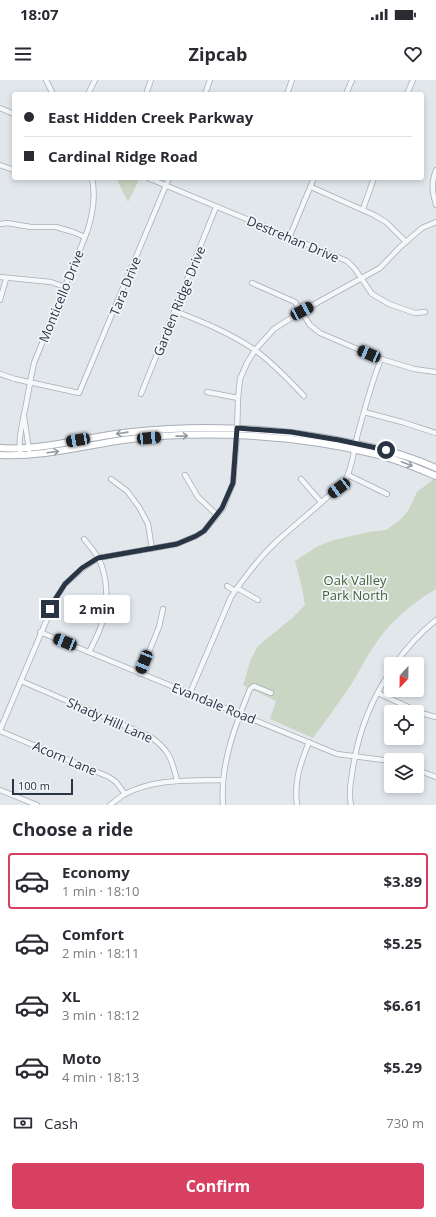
<!DOCTYPE html>
<html lang="en">
<head>
<meta charset="utf-8">
<style>
	body { margin:0; font-family:"Open Sans",sans-serif; background:#f7f7f7; color:#2b2b33; height:100vh; display:flex; flex-direction:column; font-size:15px; white-space:nowrap }
	* { box-sizing:border-box; margin:0 }
	p { font-size:13px; color:#7c7c81 }
	.icon { flex:none; width:22px; height:22px; fill:none; stroke:currentColor; stroke-width:2; stroke-linecap:round; stroke-linejoin:round }
	.map { position:relative; height:725px; overflow:hidden }
	.drawer { display:flex; flex-direction:column; background:#fff; flex:1 }
	.drawer>* { flex:none }
	.guide { position:absolute; left:12px; top:12px; width:412px; height:88px; border-radius:4px; box-shadow:0 2px 6px #0003; display:grid; align-content:center; height:88px; padding:0 12px; background:#fff }
	.needle { width:26px; rotate:202deg }
	.buttons { position:absolute; left:384px; top:577px; display:grid; gap:8px }
	.buttons a { display:grid; place-items:center; width:40px; height:40px; border-radius:4px; background:#fff; box-shadow:0 2px 6px #0003; font-size:20px }
	.scale { position:absolute; left:12px; bottom:10px; width:61px; box-sizing:border-box; padding-left:4px; border:2px solid #293545; border-top:0; font-size:11px; line-height:14px; white-space:nowrap; color:#293545; -webkit-text-stroke:3px #f2f5f9; paint-order:stroke }
	.end { position:absolute; width:18px; height:18px; margin:-9px; border:5px solid #293545; background:#fff; box-shadow:0 0 0 2px #fff }
	.from { border-radius:50% }
	.bubble { position:absolute; height:28px; border-radius:4px; background:#fff; box-shadow:0 2px 6px #0003; font-size:13px; font-weight:700; line-height:28px; text-align:center }
	.car { position:absolute; width:12px; height:24px; margin:-12px -6px; border-radius:5px; box-shadow:0 0 3px 1px #0007; background:linear-gradient(#222 24%,#8ab4d8 0 40%,#222 0 76%,#8ab4d8 0 86%,#222 0) }
	.guide b { display:flex; align-items:center; gap:14px; height:38px; font-size:15px }
	.guide b+b { border-top:1px solid #e1e1e2 }
	.guide i { width:10px; height:10px; background:#2b2b33 }
	ul { padding:0; list-style:none }
	li { display:flex; align-items:center; gap:12px; height:56px; margin:0 8px 6px; padding:0 4px; border:2px solid transparent; border-radius:4px }
	li div { flex:1 }
	li b { display:block; font-size:15px }
	li em { font-style:normal; font-weight:700 }
	li.selected { border-color:#d84062 }
	li>.icon { width:36px; height:36px; stroke-width:1.5 }
	h2 { padding:0 12px; font-size:18px; line-height:48px }
	.pay { display:flex; align-items:center; gap:10px; height:44px; padding:0 12px; font-size:15px }
	.pay p { margin-inline-start:auto }
	.cta { display:flex; gap:8px; margin-top:auto; padding:8px 12px }
	.cta a { flex:1; height:46px; border-radius:4px; background:#d84062; color:#fff; font-size:16px; font-weight:700; line-height:46px; text-align:center }
	.status { display:flex; justify-content:space-between; align-items:center; height:28px; padding:0 20px; background:#fff; direction:ltr }
	.status svg { height:11px; fill:currentColor }
	header { display:flex; justify-content:space-between; align-items:center; height:52px; padding:0 12px; background:#fff; font-size:18px; font-weight:700 }
	.map>svg:first-child { display:block }
	.green { fill:#c9d6c3 }
	.lines { fill:none; stroke-linecap:round; stroke-linejoin:round }
	.street-casing { stroke:#a7aeb7; stroke-width:6 }
	.secondary-casing { stroke:#a7aeb7; stroke-width:8 }
	.street { stroke:#f5f7f9; stroke-width:4.5 }
	.secondary { stroke:#fff; stroke-width:6 }
	.oneway { stroke:#949aa2 }
	.route { stroke:#293545; stroke-width:5 }
	.labels { text-anchor:middle; dominant-baseline:central; stroke-width:3.5; stroke-linejoin:round; paint-order:stroke }
	.street-label { font-size:13px; fill:#293545; stroke:#f2f5f9 }
	.park-label { font-size:13px; fill:#416235; stroke:#f2f5f9 }
</style>
</head>
<body>
<div class="status"><b>18:07</b><svg viewBox="0 0 49 12"><path d="M0 12V9h3v3zM5 12V6h3v6zM10 12V3h3v9zM15 12V0h3v12zM26 1h20v11H26zM47 4h2v5h-2z"/></svg></div>
<header><svg class="icon" aria-label="menu" viewBox="0 0 24 24"><path d="M4 6h16M4 12h16M4 18h16"/></svg>Zipcab<svg class="icon" aria-label="heart" viewBox="0 0 24 24"><path d="M12 20l-8-8c-3-5 5-10 8-4 3-6 11-1 8 4z"/></svg></header>
<div class="map">
<svg width="436" height="725" viewBox="0 0 436 725">
	<rect width="100%" height="100%" fill="#e2e7ec"/>
	<!-- green -->
	<g class="green">
		<path d="M116,98h24l-12,24z"/>
		<path d="M434,399l2,1v109c-25,15 -48,34 -64,60 -7,10 -12,21 -18,31 -13,20 -27,39 -41,58l-43,-19 6,-18 -33,-16 8,-26 7,-13 33,-27 14,-14 -3,-17 -7,-27 23,-15 16,-6 35,-8 17,-2 13,-9 9,-10 9,-19z"/>
	</g>
	<g class="lines">
		<!-- street casing -->
		<g class="street-casing">
			<g id="street">
				<path d="M46,0l7,14"/>
				<path d="M88,14l7,-14"/>
				<path d="M146,14l5,-14"/>
				<path d="M205,14l5,-14"/>
				<path d="M287,14l5,-14"/>
				<path d="M346,14l6,-14"/>
				<path d="M407,14l6,-14"/>
				<path d="M0,28l14,6"/>
				<path d="M0,85l14,5"/>
				<path d="M436,90c-5,14 -4,21 0,35"/>
				<path d="M148,98l199,83 8,8 17,25 17,10 26,9 10,-1"/>
				<path d="M311,107l63,28 12,7 20,20"/>
				<path d="M363,129l11,-31"/>
				<path d="M0,144l7,-1 24,4h25l17,5 12,5"/>
				<path d="M289,158l25,-60"/>
				<path d="M0,197l51,5 14,5"/>
				<path d="M252,203l43,19 15,23 10,8 61,26 33,10 22,3"/>
				<path d="M0,220l6,-21"/>
				<path d="M175,231c28,11 55,22 80,39 18,13 34,30 49,46"/>
				<path d="M0,294l15,5 64,14 90,-215"/>
				<path d="M207,312l31,6"/>
				<path d="M141,314l75,-187"/>
				<path d="M364,332l38,10 34,11"/>
				<path d="M24,336l5,34"/>
				<path d="M20,371c-2,-13 2,-24 4,-37 4,-17 6,-34 10,-51l53,-131c6,-18 9,-35 5,-54"/>
				<path d="M185,395l13,22 19,18"/>
				<path d="M348,395l39,19"/>
				<path d="M111,399l16,12 12,16 9,17 4,25"/>
				<path d="M301,399l20,23"/>
				<path d="M84,459c5,6 11,13 15,20 9,20 10,47 2,67 -3,9 -8,18 -12,26"/>
				<path d="M227,506l8,5"/>
				<path d="M237,508l21,12"/>
				<path d="M40,552l297,122 54,7"/>
				<path d="M395,584c12,-17 25,-31 41,-44"/>
				<path d="M140,594l19,-47 4,-18"/>
				<path d="M21,601l130,56c18,13 21,22 26,44"/>
				<path d="M190,613l41,-96c13,-19 27,-38 44,-54 16,-15 34,-29 50,-44 7,-6 15,-11 20,-18 7,-12 9,-31 12,-44 7,-26 14,-53 24,-78"/>
				<path d="M378,613l43,20 15,4"/>
				<path d="M0,650l56,-132 9,-14 17,-15 16,-11 79,-14 19,-8 8,-5 19,-23 10,-25 4,-48 1,-37 2,-19 7,-16 8,-13 19,-21 28,-18 78,-43 20,-21 22,-19 14,-6"/>
				<path d="M0,651l109,46 7,5 9,12"/>
				<path d="M417,690l19,7"/>
				<path d="M0,710l37,15"/>
				<path d="M110,725c5,-4 10,-8 15,-11 31,-16 65,-13 98,-14"/>
				<path d="M223,725c-3,-41 12,-79 27,-116l4,-3 17,7"/>
				<path d="M297,725c-3,-25 3,-40 12,-63"/>
				<path d="M351,725c-2,-10 -1,-21 1,-31 5,-37 18,-73 39,-103"/>
			</g>
		</g>
		<!-- secondary casing -->
		<g class="secondary-casing">
			<g id="secondary">
				<path d="M0,368c44,3 88,-12 132,-16 65,-7 129,-5 193,6 28,5 56,10 83,19 9,3 19,7 28,11"/>
				<path d="M0,375c42,2 82,-9 123,-15 82,-11 176,-5 256,15 20,5 38,13 57,21"/>
			</g>
		</g>
		<!-- street -->
		<use href="#street" class="street"/>
		<!-- secondary -->
		<use href="#secondary" class="secondary"/>
	</g>
	<!-- one-way arrows -->
	<defs><path id="oneway-shaft" d="M-6 0H5M1.5-3L5.5 0L1.5 3" fill="none" stroke-width="1.6" stroke-linecap="round" stroke-linejoin="round"/></defs>
	<g class="oneway">
		<use href="#oneway-shaft" transform="translate(122 353) rotate(172)"/>
		<use href="#oneway-shaft" transform="translate(182 356) rotate(-1)"/>
		<use href="#oneway-shaft" transform="translate(53 372) rotate(-7)"/>
		<use href="#oneway-shaft" transform="translate(407 384) rotate(21)"/>
	</g>
	<g class="lines">
		<!-- route -->
		<path class="route" d="M50,529l6,-11 9,-14 17,-16 16,-10 79,-14 19,-8 8,-5 18,-23 11,-25 4,-55 54,4 48,8 47,10"/>
	</g>
	<g class="labels">
		<!-- street labels -->
		<g class="street-label">
			<text transform="translate(293 159) rotate(23)">Destrehan Drive</text>
			<text transform="translate(125 206) rotate(-68)">Tara Drive</text>
			<text transform="translate(61 216) rotate(-68)">Monticello Drive</text>
			<text transform="translate(179 221) rotate(-68)">Garden Ridge Drive</text>
			<text transform="translate(214 623) rotate(22)">Evandale Road</text>
			<text transform="translate(110 640) rotate(24)">Shady Hill Lane</text>
			<text transform="translate(65 678) rotate(23)">Acorn Lane</text>
		</g>
		<!-- park labels -->
		<g class="park-label">
			<text x="355" y="500">Oak Valley<tspan x="355" dy="15">Park North</tspan></text>
		</g>
	</g>
</svg>
<div class="buttons">
<a><svg class="needle" viewBox="-14 -14 28 28"><path d="M0-13l5 13h-10z" fill="#e53935"/><path d="M0 13l5-13h-10z" fill="#7c7c81"/></svg></a>
<a><svg class="icon" aria-label="locate" viewBox="0 0 24 24"><circle cx="12" cy="12" r="6"/><path d="M12 2v4M12 18v4M2 12h4M18 12h4"/></svg></a>
<a><svg class="icon" aria-label="layers" viewBox="0 0 24 24"><path d="M12 4l9 5-9 5-9-5zM3 14l9 5 9-5"/></svg></a>
</div>
<div class="scale">100 m</div>
<i class="end from" style="left:386px;top:370px"></i>
<i class="end" style="left:50px;top:529px"></i>
<div class="bubble" style="left:64px;top:515px;width:66px">2 min</div>
<i class="car" style="left:302px;top:231px;rotate:62deg"></i>
<i class="car" style="left:369px;top:274px;rotate:293deg"></i>
<i class="car" style="left:149px;top:358px;rotate:85deg"></i>
<i class="car" style="left:78px;top:360px;rotate:260deg"></i>
<i class="car" style="left:339px;top:408px;rotate:233deg"></i>
<i class="car" style="left:65px;top:562px;rotate:292deg"></i>
<i class="car" style="left:144px;top:582px;rotate:202deg"></i>
<div class="guide">
<b><i class="from"></i>East Hidden Creek Parkway</b>
<b><i></i>Cardinal Ridge Road</b>
</div>
</div>
<section class="drawer">
<h2>Choose a ride</h2>
<ul>
<li class="selected"><svg class="icon" aria-label="car" viewBox="0 0 24 24"><path d="M5 17H2v-5l4-1 3-4h7l3 4 3 1v5h-3M9 17h6M6 11h13"/><circle cx="7" cy="17" r="2"/><circle cx="17" cy="17" r="2"/></svg><div><b>Economy</b><p>1 min · 18:10</p></div><em>$3.89</em></li>
<li><svg class="icon" aria-label="car" viewBox="0 0 24 24"><path d="M5 17H2v-5l4-1 3-4h7l3 4 3 1v5h-3M9 17h6M6 11h13"/><circle cx="7" cy="17" r="2"/><circle cx="17" cy="17" r="2"/></svg><div><b>Comfort</b><p>2 min · 18:11</p></div><em>$5.25</em></li>
<li><svg class="icon" aria-label="car" viewBox="0 0 24 24"><path d="M5 17H2v-5l4-1 3-4h7l3 4 3 1v5h-3M9 17h6M6 11h13"/><circle cx="7" cy="17" r="2"/><circle cx="17" cy="17" r="2"/></svg><div><b>XL</b><p>3 min · 18:12</p></div><em>$6.61</em></li>
<li><svg class="icon" aria-label="car" viewBox="0 0 24 24"><path d="M5 17H2v-5l4-1 3-4h7l3 4 3 1v5h-3M9 17h6M6 11h13"/><circle cx="7" cy="17" r="2"/><circle cx="17" cy="17" r="2"/></svg><div><b>Moto</b><p>4 min · 18:13</p></div><em>$5.29</em></li>
</ul>
<div class="pay"><svg class="icon" aria-label="cash" viewBox="0 0 24 24"><path d="M3 7h18v10H3z"/><circle cx="12" cy="12" r="2"/></svg>Cash<p>730 m</p></div>
<div class="cta"><a>Confirm</a></div>
</section>
</body>
</html>
